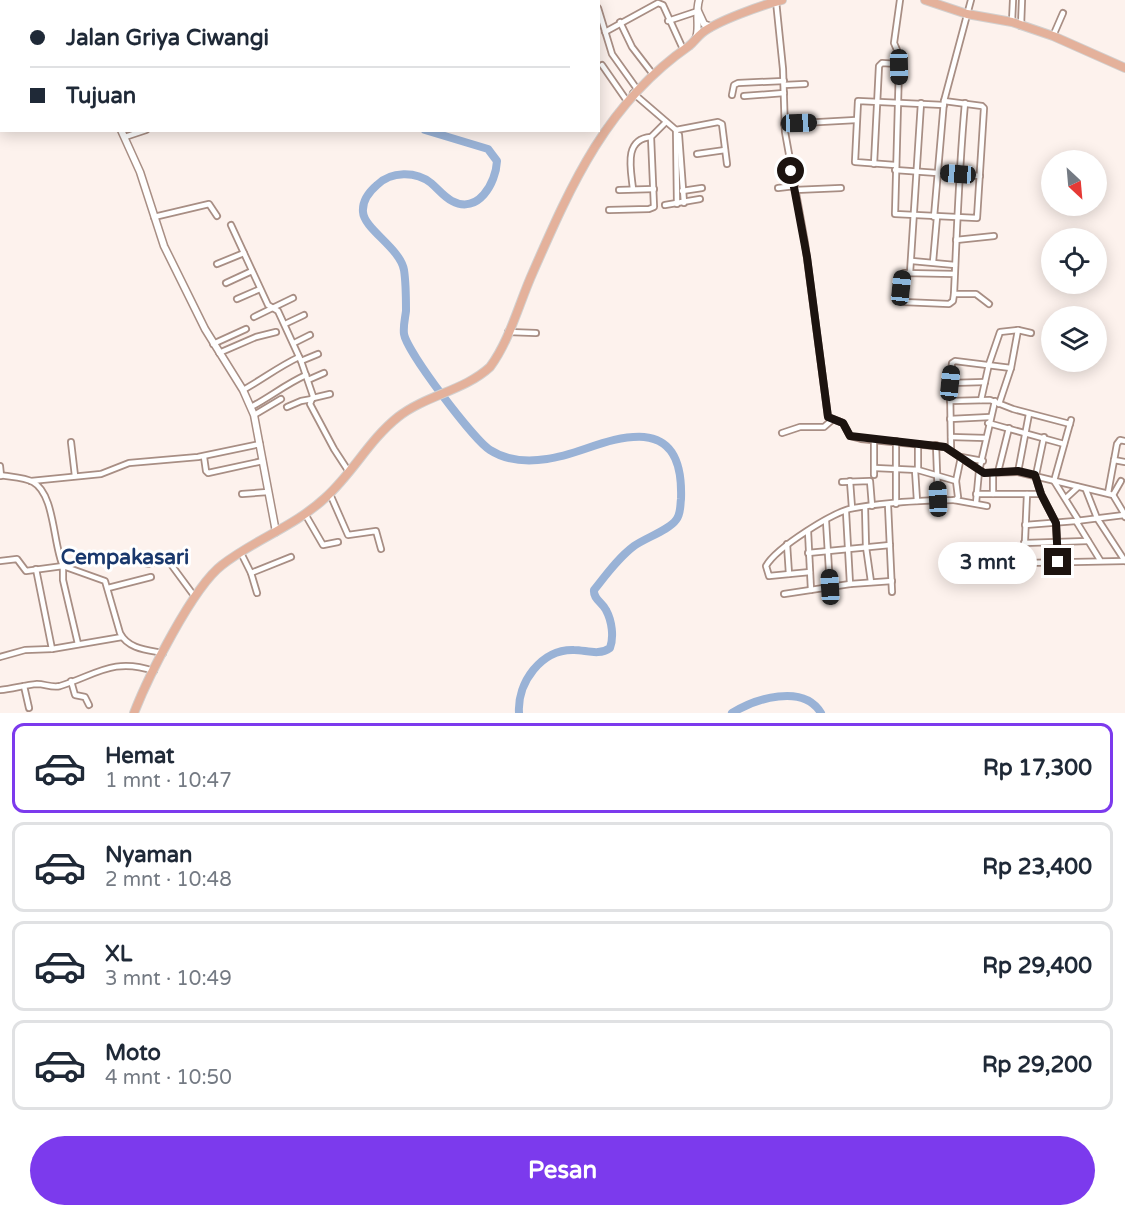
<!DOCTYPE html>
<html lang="id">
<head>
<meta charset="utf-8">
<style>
	body { margin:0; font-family:"Varela Round",sans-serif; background:#f6f6f7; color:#1f2937; height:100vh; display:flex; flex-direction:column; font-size:22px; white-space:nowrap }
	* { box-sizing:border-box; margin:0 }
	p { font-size:20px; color:#747a83 }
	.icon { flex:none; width:33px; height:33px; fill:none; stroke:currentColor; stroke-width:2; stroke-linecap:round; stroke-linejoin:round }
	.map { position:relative; height:713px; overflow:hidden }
	.side { display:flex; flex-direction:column; background:#fff; flex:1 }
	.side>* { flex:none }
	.hud { position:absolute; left:0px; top:0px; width:600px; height:132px; box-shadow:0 3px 15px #0003; display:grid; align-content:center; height:132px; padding:0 30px; background:#fff }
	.needle { width:39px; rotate:154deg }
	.tools { position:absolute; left:1041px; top:150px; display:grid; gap:12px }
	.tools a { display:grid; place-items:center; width:66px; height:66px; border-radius:50%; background:#fff; box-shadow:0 3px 15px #0003; font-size:30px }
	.end { position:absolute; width:27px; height:27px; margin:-14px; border:8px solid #1c130f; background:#fff; box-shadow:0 0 0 3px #fff }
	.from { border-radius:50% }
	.bubble { position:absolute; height:42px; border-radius:21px; background:#fff; box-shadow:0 3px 15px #0003; font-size:20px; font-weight:800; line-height:42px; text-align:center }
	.car { position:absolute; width:18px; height:36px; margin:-18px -9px; border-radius:8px; box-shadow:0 0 4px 2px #0007; background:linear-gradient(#222 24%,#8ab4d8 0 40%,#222 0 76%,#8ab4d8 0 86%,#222 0) }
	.hud b { display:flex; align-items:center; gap:21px; height:57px; font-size:22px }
	.hud b+b { border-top:2px solid #e0e1e3 }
	.hud i { width:15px; height:15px; background:#1f2937 }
	ul { padding:10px 0 0; list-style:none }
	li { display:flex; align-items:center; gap:18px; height:90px; margin:0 12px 9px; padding:0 18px; border:3px solid #e0e1e3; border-radius:12px }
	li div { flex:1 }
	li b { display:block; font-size:22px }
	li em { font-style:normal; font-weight:800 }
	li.on { border-color:#7c3aed }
	li>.icon { width:54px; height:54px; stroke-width:1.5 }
	.primary-button { display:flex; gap:12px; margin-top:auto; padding:12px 30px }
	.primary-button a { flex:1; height:69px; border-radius:36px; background:#7c3aed; color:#fff; font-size:24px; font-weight:800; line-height:69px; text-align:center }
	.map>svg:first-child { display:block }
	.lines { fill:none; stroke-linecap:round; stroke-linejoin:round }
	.river { stroke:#99b2d6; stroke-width:8 }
	.minor-casing { stroke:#a88e84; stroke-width:8 }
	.tertiary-casing { stroke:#a88e84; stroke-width:9 }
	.primary-casing { stroke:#d2d0cf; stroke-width:10 }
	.minor { stroke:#fff; stroke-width:4.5 }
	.tertiary { stroke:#fff; stroke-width:6 }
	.primary { stroke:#e4b19b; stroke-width:8 }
	.route { stroke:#1c130f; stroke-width:8 }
	.labels { text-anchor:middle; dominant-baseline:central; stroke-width:6; stroke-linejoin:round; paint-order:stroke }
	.quarter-label { font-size:21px; font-weight:bold; fill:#19386d; stroke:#fff }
</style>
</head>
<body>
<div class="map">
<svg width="1125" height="713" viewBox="0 0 1125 713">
	<rect width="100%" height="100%" fill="#fdf2ed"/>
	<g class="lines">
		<!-- river -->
		<g class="river">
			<path d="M261,0l1,2"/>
			<path d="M425,130l63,19 9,12c-1,22 -19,54 -45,40 -8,-4 -14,-12 -21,-18 -15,-12 -40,-12 -54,2 -7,6 -15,16 -14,27 1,17 37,36 41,58 2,13 2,29 2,41 -1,8 -3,15 -2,23 3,18 70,106 86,116 17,11 37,12 57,9 32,-4 62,-24 97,-22 33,3 38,34 37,62 -1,7 0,15 -5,21 -7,10 -31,18 -42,26 -16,12 -28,29 -40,44 -1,9 8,12 12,20 6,11 8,27 4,38 -11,8 -24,2 -36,2 -33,-1 -57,33 -55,63"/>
			<path d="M732,713c23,-14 71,-30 89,0"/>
		</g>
		<!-- minor casing -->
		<g class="minor-casing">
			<g id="minor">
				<path d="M596,0v2"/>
				<path d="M776,1l7,68 2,63 20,111 23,174 15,6 7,13 11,3 84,8 39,26 34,-1 95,23 12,20"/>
				<path d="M2,2l1,-2"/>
				<path d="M598,8l14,46 25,35"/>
				<path d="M0,14l2,9"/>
				<path d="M668,21l30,-10"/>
				<path d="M620,22l12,25 20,26"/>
				<path d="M1012,22l1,-22"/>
				<path d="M1021,26l1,-26"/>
				<path d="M605,32l53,-29 5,2 20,44"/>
				<path d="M1053,36l10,-23"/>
				<path d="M897,58v-8l-3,-7 6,-43"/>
				<path d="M602,65l25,36"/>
				<path d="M784,85l21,-1"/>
				<path d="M633,93l43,37 42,-8 4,2 5,40"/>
				<path d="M732,95l2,-10 4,-2 46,-2"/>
				<path d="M744,96l40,-3"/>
				<path d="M784,124l72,-4"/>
				<path d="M676,130l1,74"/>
				<path d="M679,135l5,68"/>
				<path d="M125,137l21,-7"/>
				<path d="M697,154l28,-4"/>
				<path d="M874,164l5,-98 3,-3 15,1 2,3 -4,147 82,4 7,-110 -2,-2 -38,-5"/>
				<path d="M895,165l-40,-3 3,-61 86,4"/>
				<path d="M895,170l85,6"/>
				<path d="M778,188l17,-2"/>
				<path d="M633,189c-2,-19 -10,-50 18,-52"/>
				<path d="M619,190l35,-1"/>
				<path d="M795,190l46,-2"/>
				<path d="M682,191l20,-3"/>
				<path d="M665,205l35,-6"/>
				<path d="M609,210l40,-1 5,-2 -3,-70 15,-15"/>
				<path d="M154,217l55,-13 8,12"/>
				<path d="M934,217l10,-116 27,-101"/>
				<path d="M231,225l37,80 10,6 23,50 12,35 -3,8 24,45 15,23"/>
				<path d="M956,240l38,-4"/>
				<path d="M912,261l43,4"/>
				<path d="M933,262l4,-45"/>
				<path d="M217,264l27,-11"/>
				<path d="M910,273l11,-170"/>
				<path d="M955,274l-51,-1 -5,27 4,2 46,2 4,-3 1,-7c3,-64 5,-127 11,-191"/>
				<path d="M226,283l26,-12"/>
				<path d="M954,294h22l13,10"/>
				<path d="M237,299l23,-10"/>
				<path d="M254,317l39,-19"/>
				<path d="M285,324l19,-9"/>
				<path d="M508,332l28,1"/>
				<path d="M294,343l16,-8"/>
				<path d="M213,344l33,-15"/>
				<path d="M219,353l37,-16 20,-5"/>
				<path d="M301,361l17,-7"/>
				<path d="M308,380l16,-7"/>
				<path d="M950,383l35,-1"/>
				<path d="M243,390c20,-11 35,-23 56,-33"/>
				<path d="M313,398l17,-4"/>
				<path d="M981,400l8,-36 11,-32 18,-2 13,3"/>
				<path d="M950,401l40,-1 23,9 57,15"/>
				<path d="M999,404l12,-36 7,-38"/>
				<path d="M251,407c19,-10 35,-23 55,-32"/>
				<path d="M287,407l14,-6 11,-2"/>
				<path d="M254,415l27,-16"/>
				<path d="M950,419l40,-2"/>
				<path d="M1071,420l-17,61 25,40"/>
				<path d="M988,423l76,21"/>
				<path d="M782,433l18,-6h24l8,-7"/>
				<path d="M951,437l35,1"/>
				<path d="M874,440v35"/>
				<path d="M71,442l4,34"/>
				<path d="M918,444v26"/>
				<path d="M936,445l2,54"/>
				<path d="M951,449l-1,-66 2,-20 3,-2 56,7"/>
				<path d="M204,457l2,14 2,2 55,-12"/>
				<path d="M1114,460l11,2"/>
				<path d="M0,466l1,10"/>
				<path d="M875,468l43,2 38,11"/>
				<path d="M915,470l2,31"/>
				<path d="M998,472l11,-44"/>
				<path d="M1018,472l11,-58"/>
				<path d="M0,475c10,2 24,2 33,7 22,12 20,63 30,84l42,15 15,52c8,16 27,17 43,20"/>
				<path d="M1035,475l6,19 15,29 2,39"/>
				<path d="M1036,475l8,-38"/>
				<path d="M31,481l70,-7 28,-11 69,-6 62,-13"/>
				<path d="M850,481l2,27"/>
				<path d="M842,482l28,-1 2,25"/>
				<path d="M1086,490l11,28 28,43"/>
				<path d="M1108,493l9,-49 3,-4 5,1"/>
				<path d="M242,494l26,-2"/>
				<path d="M330,494l18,41 28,-4 5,18"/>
				<path d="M976,494h65"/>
				<path d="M993,494v-21"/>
				<path d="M1027,494l-3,69 101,-2"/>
				<path d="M1113,495l8,-14"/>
				<path d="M1066,498l12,-11"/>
				<path d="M954,500l33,6"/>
				<path d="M976,503l3,-32 16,-70"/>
				<path d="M896,504v-63"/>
				<path d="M888,505l4,87"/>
				<path d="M865,507l1,40 5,35"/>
				<path d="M846,512l4,72"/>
				<path d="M305,514l18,31 15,-3"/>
				<path d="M826,521l4,66"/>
				<path d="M1076,521l24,39"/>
				<path d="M1025,525l51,-4 48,-6 1,2"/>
				<path d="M808,531l3,59"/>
				<path d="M1024,543l64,-2"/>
				<path d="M787,544l2,30"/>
				<path d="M241,553l10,20 6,20"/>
				<path d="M808,553l82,-8"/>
				<path d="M0,561l17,-2 9,12 37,-5v14l15,64"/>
				<path d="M148,564l19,-5 28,38"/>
				<path d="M36,569l16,80"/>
				<path d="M810,572l-41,4 -3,-10c10,-18 68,-55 88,-58 34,-6 68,-8 102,-8l2,-3 -2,-16 5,-24 22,4"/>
				<path d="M251,573l40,-16"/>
				<path d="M108,588l43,-11"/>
				<path d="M784,594l66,-10 42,-3"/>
				<path d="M0,657l25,-7 27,-1 70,-12"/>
				<path d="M71,681l4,14 10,2 4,8"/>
				<path d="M24,686l5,22"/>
				<path d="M0,690c12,-1 25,-5 37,-6 8,0 15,4 23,2 36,-11 53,-29 94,-15"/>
			</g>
		</g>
		<!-- tertiary casing -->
		<g class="tertiary-casing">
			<g id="tertiary">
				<path d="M698,11l6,13 7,3"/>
				<path d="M696,38c4,-10 -1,-24 3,-38"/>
				<path d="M0,85h2"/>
				<path d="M121,130l19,42 24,74 41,83 38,61 11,25 22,117"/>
			</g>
		</g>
		<!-- primary casing -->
		<g class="primary-casing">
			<g id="primary">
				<path d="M925,0l42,14 45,8 41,14 72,32"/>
				<path d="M134,713c14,-36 59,-126 88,-148 32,-25 73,-39 103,-67 28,-25 44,-58 73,-81 28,-22 66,-26 92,-50 20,-27 29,-64 43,-95 39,-89 74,-169 156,-226 5,-4 8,-9 13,-13 15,-12 60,-28 80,-33"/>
			</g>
		</g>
		<!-- minor -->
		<use href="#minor" class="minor"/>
		<!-- tertiary -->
		<use href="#tertiary" class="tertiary"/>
		<!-- primary -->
		<use href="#primary" class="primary"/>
	</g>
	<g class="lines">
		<!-- route -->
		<path class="route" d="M791,171l16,86 21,160 15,6 7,13 95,11 39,26 34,-2 17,4 6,19 15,29 2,39"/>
	</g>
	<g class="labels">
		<!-- quarter labels -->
		<g class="quarter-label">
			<text x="125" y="557">Cempakasari</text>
		</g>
	</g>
</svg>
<div class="tools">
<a><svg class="needle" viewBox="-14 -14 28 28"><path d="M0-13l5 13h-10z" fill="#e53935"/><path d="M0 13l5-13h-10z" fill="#747a83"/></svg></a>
<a><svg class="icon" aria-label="locate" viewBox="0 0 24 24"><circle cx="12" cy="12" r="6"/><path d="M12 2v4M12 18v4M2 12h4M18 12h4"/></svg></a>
<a><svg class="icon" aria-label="layers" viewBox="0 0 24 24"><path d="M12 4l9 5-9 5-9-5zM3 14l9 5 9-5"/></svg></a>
</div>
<i class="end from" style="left:791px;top:171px"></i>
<i class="end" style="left:1058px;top:562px"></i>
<div class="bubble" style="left:938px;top:542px;width:99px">3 mnt</div>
<i class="car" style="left:899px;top:67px;rotate:179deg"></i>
<i class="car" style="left:799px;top:123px;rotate:88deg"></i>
<i class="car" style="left:958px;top:174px;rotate:274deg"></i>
<i class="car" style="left:901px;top:288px;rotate:6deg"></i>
<i class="car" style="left:950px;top:383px;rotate:6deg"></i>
<i class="car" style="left:938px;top:499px;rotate:358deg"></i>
<i class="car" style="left:830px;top:587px;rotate:357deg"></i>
<div class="hud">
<b><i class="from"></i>Jalan Griya Ciwangi</b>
<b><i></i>Tujuan</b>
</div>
</div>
<section class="side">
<ul>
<li class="on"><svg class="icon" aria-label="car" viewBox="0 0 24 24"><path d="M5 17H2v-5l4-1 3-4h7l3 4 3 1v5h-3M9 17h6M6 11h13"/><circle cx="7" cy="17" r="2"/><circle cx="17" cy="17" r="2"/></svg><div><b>Hemat</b><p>1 mnt · 10:47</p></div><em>Rp 17,300</em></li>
<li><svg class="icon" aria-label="car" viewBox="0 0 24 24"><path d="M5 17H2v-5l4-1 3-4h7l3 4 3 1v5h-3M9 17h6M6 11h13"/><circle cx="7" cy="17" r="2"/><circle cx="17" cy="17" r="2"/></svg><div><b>Nyaman</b><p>2 mnt · 10:48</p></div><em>Rp 23,400</em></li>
<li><svg class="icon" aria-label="car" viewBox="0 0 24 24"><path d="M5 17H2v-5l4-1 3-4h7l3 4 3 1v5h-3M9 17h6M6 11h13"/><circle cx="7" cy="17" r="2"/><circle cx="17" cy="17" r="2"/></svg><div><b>XL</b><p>3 mnt · 10:49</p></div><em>Rp 29,400</em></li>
<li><svg class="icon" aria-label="car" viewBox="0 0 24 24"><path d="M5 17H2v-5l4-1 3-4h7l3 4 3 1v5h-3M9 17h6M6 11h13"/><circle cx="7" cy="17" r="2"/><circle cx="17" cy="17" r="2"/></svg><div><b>Moto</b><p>4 mnt · 10:50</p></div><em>Rp 29,200</em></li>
</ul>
<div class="primary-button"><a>Pesan</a></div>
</section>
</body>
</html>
